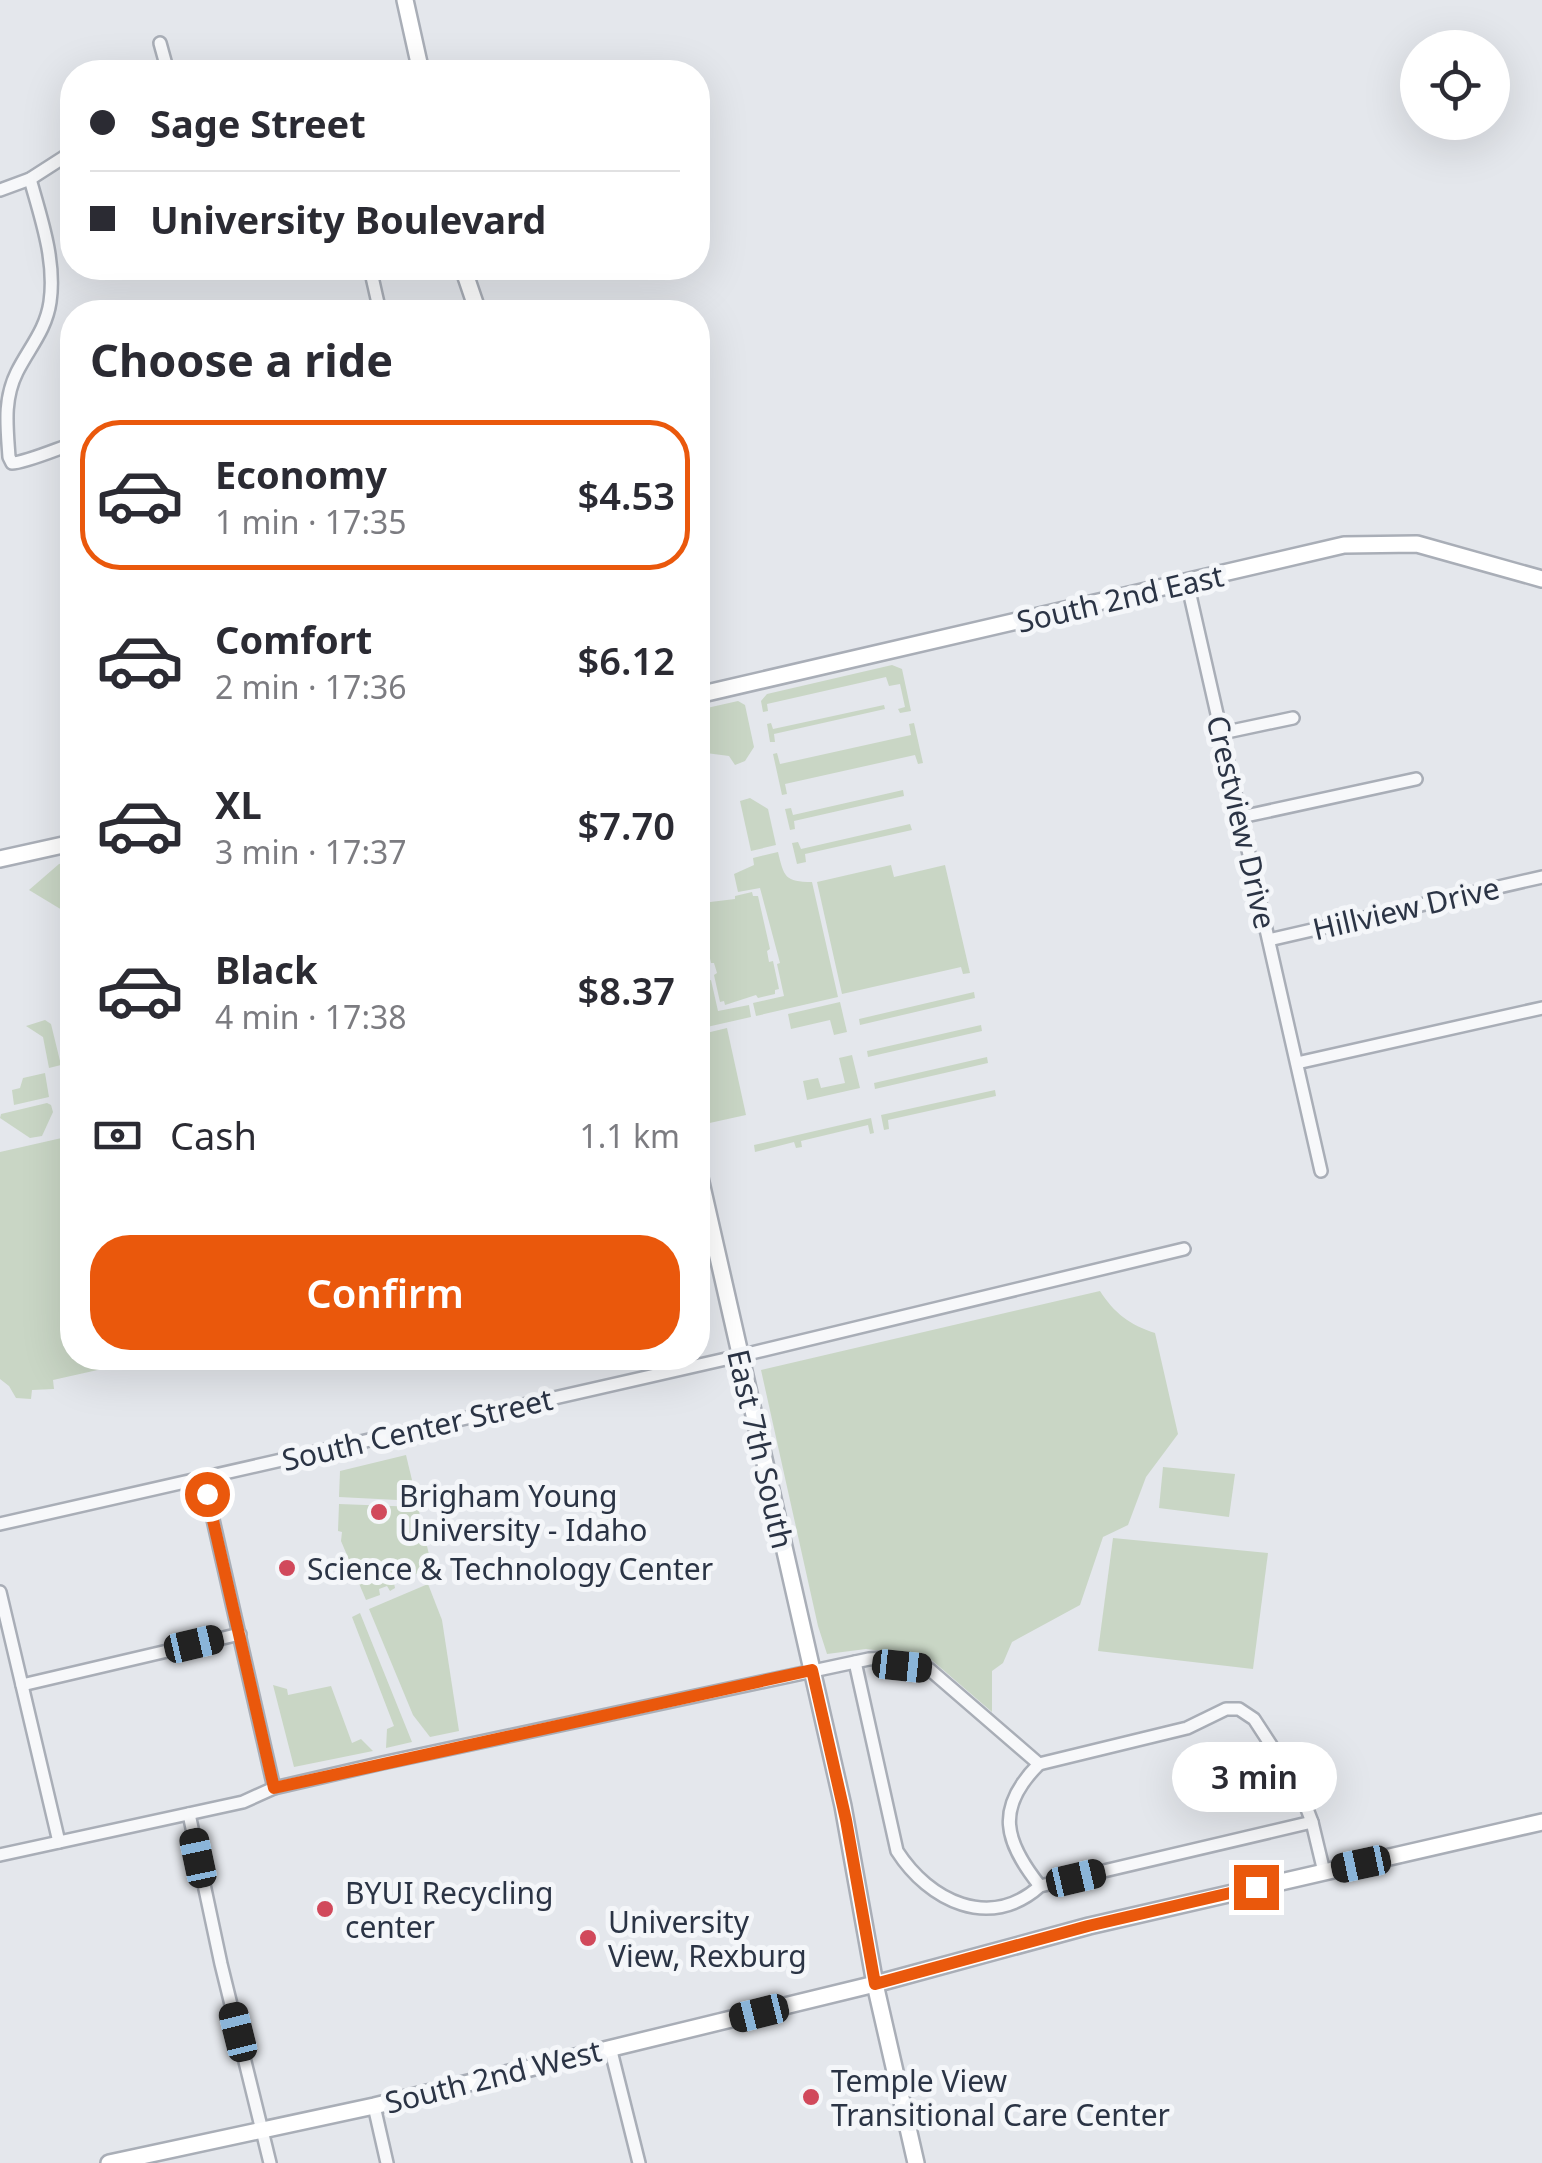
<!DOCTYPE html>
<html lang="en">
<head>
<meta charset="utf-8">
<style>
	body { margin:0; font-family:"Noto Sans",sans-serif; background:#f7f7f7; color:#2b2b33; height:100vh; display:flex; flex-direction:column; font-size:38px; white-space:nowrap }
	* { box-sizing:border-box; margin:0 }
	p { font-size:32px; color:#7c7c81 }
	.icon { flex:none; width:55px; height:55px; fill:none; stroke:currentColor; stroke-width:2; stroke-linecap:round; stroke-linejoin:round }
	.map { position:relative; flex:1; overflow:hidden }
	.details { position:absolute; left:60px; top:300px; width:650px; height:1070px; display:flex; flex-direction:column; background:#fff; border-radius:40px; box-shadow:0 10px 40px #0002 }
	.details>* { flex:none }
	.top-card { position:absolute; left:60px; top:60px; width:650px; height:220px; border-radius:40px; box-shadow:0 10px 40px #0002; display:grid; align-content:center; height:220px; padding:0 30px; background:#fff }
	.controls { position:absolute; left:1400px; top:30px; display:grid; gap:20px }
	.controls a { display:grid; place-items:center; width:110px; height:110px; border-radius:50%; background:#fff; box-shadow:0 10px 40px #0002; font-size:50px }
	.end { position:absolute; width:45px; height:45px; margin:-22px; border:12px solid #ea580c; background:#fff; box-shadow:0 0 0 5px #fff }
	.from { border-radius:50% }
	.bubble { position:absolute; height:70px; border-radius:35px; background:#fff; box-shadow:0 10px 40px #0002; font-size:32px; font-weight:600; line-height:70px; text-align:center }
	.car { position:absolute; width:30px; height:60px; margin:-30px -15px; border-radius:12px; box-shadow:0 0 8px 2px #0007; background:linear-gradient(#222 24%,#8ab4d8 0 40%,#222 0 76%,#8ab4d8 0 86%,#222 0) }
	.top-card b { display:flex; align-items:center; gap:35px; height:95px; font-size:38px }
	.top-card b+b { border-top:2px solid #e1e1e2 }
	.top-card i { width:25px; height:25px; background:#2b2b33 }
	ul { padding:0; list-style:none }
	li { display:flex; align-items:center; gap:30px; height:150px; margin:0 20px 15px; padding:0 10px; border:5px solid transparent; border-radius:40px }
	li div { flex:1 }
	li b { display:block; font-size:38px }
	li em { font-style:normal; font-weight:600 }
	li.on { border-color:#ea580c }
	li>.icon { width:90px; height:90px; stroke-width:1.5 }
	h2 { padding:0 30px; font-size:45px; line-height:120px }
	.pay { display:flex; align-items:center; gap:25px; height:110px; padding:0 30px; font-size:38px }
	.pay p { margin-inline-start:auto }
	.cta { display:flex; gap:20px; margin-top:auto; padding:20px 30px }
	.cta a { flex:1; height:115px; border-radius:40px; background:#ea580c; color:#fff; font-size:40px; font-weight:600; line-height:115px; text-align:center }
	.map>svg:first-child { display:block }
	.green { fill:#c9d6c5 }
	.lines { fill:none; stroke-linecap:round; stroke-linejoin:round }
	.street-casing { stroke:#a9aeb7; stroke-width:16 }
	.secondary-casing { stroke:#a9aeb7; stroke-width:20 }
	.street { stroke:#f7f8fa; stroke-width:11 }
	.secondary { stroke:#fff; stroke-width:15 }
	.route { stroke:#ea580c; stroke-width:12 }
	.poi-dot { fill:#d1495b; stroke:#f4f6f9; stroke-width:4 }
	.labels { text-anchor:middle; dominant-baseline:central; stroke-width:10; stroke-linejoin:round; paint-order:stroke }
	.street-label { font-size:30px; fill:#2b3445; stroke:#f4f6f9 }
	.poi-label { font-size:30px; fill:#2b3445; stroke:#f4f6f9; text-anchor:start }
</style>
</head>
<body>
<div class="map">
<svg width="1542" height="2163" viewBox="0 0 1542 2163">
	<rect width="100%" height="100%" fill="#e4e7ec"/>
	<!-- green -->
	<g class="green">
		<path d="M892,665l10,4 9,42 -11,2 -2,-4 7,-2 -5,-23 -11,2 -3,-9 -119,27 1,7 -5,1 -2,-11 6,-7z"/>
		<path d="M738,701l7,4 9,42 -9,14 -10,4 -6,-9 -23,-3 -8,-43z"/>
		<path d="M884,705l1,4 -111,25 1,8h-5l-3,-18 4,-1 2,6z"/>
		<path d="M914,723l9,40 -5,1 -3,-9 -130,29 2,10 -5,1 -9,-41 4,-1 3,11 131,-29 -2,-11z"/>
		<path d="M903,790l1,6 -110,25 1,8 -5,1 -5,-21 6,-1 2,7z"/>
		<path d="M750,798l18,11 8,36 -25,6 -11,-50z"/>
		<path d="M910,824l2,6 -107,24 1,8 -9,2 -5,-21 6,-1 3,7z"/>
		<path d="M778,852c6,25 7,30 34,30l26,115 -82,19 -3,-13 31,-7 -7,-32 3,-1 -20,-75 -22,4 -4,-18 20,-9 -1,-7z"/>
		<path d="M72,861v55l-43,-26 30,-26z"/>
		<path d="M891,865l3,12 51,-12 25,108 -7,1 -2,-7 -119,27 -25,-112z"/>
		<path d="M752,892l1,4h5l12,53 -3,2 2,11 4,-1 6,28 -4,1v4l-17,4 -2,-3 -31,10 -1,-4 -4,1 -6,-27 3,-2 -3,-10h-3l-12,-55 4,-1 -1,-4 33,-4v-3z"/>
		<path d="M711,980l7,31 31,-6 2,12 -53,12v-46z"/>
		<path d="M974,992l1,6 -115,27 -1,-6z"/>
		<path d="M840,1002l7,30 -13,3 -4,-15 -39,9 -3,-15z"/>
		<path d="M45,1020l6,4 10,41 -12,3 -6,-31 -17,-11z"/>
		<path d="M981,1025l1,6 -114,26 -1,-6z"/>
		<path d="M727,1028l19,87 -41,9 -7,-32v-57z"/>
		<path d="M852,1055l8,33 -53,12 -4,-19 15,-3 3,10 24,-5 -6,-25z"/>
		<path d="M987,1057l1,6 -113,26 -1,-6z"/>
		<path d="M45,1073l4,24 -35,8 -2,-15 8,-2 3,-10z"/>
		<path d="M995,1090l1,6 -108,24 1,9 -5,1 -3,-15z"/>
		<path d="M47,1103l4,2 2,7 -11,24 -12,2 -30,-20 1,-4z"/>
		<path d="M871,1118l3,15 -4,1 -2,-9 -67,16 1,6 -6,1 -2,-6 -39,10 -1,-7z"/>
		<path d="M66,1137l6,1v220l48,1 -10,2 1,6 -58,13 1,9 -22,1 -1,9 -15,-1 -7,-12 -9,-7v-227z"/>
		<path d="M1100,1291c14,22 30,34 55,42l23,101 -32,43 -18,48 -25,12 -23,68 -68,37 -9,21 -11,8v41l-65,-56 -61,-7 -39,5 -9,-28 -57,-256z"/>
		<path d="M406,1455l11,46 -78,-4 1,-26z"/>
		<path d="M1163,1467l72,7 -6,43 -70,-9z"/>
		<path d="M339,1504l79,3 15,65 -12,6 -3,-5 -9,4 2,5 -5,2 -3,-5 -9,4 1,5 -5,3 -3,-5 -8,3 1,6 -14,5 -25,-59 1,-9 -4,-1z"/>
		<path d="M1113,1538l155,15 -15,116 -155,-18z"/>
		<path d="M428,1584l14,36 17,111 -29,6 -17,-22 -44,-106z"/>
		<path d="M360,1613l52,129 -26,6 1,-19 7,-3 -42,-109z"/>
		<path d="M273,1685l14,4 1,6 43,-9 21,57 9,-4 12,12 -79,16z"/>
	</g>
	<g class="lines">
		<!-- street casing -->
		<g class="street-casing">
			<g id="street">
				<path d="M160,43l8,29"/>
				<path d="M398,72l22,-5"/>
				<path d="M30,179c11,39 26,82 20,123 -4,28 -21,46 -33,70 -14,28 -10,55 -8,85l3,6c12,0 45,-14 60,-19"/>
				<path d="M0,190l30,-11 42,-27"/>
				<path d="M370,268l10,44"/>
				<path d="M1187,582l134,589"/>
				<path d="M1222,733l71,-15"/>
				<path d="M1241,817l175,-38"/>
				<path d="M1269,940l273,-63"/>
				<path d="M1297,1063l245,-55"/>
				<path d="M204,1480l70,308"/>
				<path d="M0,1524l739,-168 445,-107"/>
				<path d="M0,1592l59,250"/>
				<path d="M855,1662l42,189c32,50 93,80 143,35l272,-64"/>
				<path d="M22,1685l218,-51"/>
				<path d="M1039,1764c-44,44 -35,77 1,122"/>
				<path d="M189,1814l32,150 49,199"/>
				<path d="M0,1855l243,-53 31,-14 108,-25 487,-104 16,-1 17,8 27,3 110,95 148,-36 39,-19h13l15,10 45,69 13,34 12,50"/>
				<path d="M610,2047l29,116"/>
				<path d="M374,2106l13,57"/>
			</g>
		</g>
		<!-- secondary casing -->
		<g class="secondary-casing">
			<g id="secondary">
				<path d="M405,0l16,72"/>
				<path d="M463,268l15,44"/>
				<path d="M698,695l646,-150 73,-1 125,35"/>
				<path d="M0,859l72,-16"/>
				<path d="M698,1169l145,637 32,178 41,179"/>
				<path d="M109,2163l265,-57 501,-122 214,-58 453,-104"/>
			</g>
		</g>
		<!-- street -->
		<use href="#street" class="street"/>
		<!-- secondary -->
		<use href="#secondary" class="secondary"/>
	</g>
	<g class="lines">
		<!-- route -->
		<path class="route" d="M207,1494l67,294 538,-118 34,150 29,164 213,-58 168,-39"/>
	</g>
	<!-- markers -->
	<g class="poi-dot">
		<circle cx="379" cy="1512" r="10"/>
		<circle cx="287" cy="1568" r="10"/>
		<circle cx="325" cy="1909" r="10"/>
		<circle cx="588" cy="1938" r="10"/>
		<circle cx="811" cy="2097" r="10"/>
	</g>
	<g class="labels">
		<!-- street labels -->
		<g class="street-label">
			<text transform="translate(1120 598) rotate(-13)">South 2nd East</text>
			<text transform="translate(1242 822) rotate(77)">Crestview Drive</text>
			<text transform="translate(1406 908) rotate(-13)">Hillview Drive</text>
			<text transform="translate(417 1429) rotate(-13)">South Center Street</text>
			<text transform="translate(761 1449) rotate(77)">East 7th South</text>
			<text transform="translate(493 2076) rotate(-14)">South 2nd West</text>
		</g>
		<!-- poi labels -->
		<g class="poi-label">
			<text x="399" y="1495">Brigham Young<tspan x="399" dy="34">University - Idaho</tspan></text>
			<text x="307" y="1568">Science &amp; Technology Center</text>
			<text x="345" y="1892">BYUI Recycling<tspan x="345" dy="34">center</tspan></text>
			<text x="608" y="1921">University<tspan x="608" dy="34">View, Rexburg</tspan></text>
			<text x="831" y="2080">Temple View<tspan x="831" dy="34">Transitional Care Center</tspan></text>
		</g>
	</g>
</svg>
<div class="controls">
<a><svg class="icon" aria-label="locate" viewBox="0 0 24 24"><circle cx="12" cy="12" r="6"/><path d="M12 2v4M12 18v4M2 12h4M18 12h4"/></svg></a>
</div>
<i class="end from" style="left:207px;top:1494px"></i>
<i class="end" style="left:1256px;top:1887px"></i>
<div class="bubble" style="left:1172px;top:1742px;width:165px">3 min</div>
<i class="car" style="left:194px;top:1644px;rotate:77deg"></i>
<i class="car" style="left:902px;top:1666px;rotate:96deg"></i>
<i class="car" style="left:198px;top:1858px;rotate:348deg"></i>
<i class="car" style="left:1361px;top:1864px;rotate:258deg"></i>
<i class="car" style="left:1076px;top:1878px;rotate:77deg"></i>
<i class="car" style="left:759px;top:2013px;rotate:256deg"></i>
<i class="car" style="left:238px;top:2032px;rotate:346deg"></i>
<div class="top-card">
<b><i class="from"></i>Sage Street</b>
<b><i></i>University Boulevard</b>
</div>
<section class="details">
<h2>Choose a ride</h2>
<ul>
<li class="on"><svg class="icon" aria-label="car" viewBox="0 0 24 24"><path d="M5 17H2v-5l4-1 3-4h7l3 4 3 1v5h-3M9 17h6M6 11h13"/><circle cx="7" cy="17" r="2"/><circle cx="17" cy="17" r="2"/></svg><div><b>Economy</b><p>1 min · 17:35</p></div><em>$4.53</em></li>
<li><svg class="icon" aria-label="car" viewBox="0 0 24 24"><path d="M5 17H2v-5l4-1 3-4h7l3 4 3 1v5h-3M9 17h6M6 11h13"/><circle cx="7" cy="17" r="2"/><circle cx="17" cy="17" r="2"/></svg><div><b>Comfort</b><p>2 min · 17:36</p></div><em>$6.12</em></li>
<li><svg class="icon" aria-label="car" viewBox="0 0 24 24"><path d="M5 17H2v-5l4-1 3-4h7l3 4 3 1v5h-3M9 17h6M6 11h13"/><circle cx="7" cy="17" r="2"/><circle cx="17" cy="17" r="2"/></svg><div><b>XL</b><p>3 min · 17:37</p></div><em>$7.70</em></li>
<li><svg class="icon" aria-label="car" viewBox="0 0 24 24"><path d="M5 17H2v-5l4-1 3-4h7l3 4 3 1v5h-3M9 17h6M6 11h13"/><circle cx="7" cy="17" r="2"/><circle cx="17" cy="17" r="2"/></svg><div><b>Black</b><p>4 min · 17:38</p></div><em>$8.37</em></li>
</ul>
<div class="pay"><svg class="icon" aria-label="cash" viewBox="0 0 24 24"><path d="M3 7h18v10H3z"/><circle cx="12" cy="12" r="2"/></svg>Cash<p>1.1 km</p></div>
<div class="cta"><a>Confirm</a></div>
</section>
</div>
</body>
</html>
